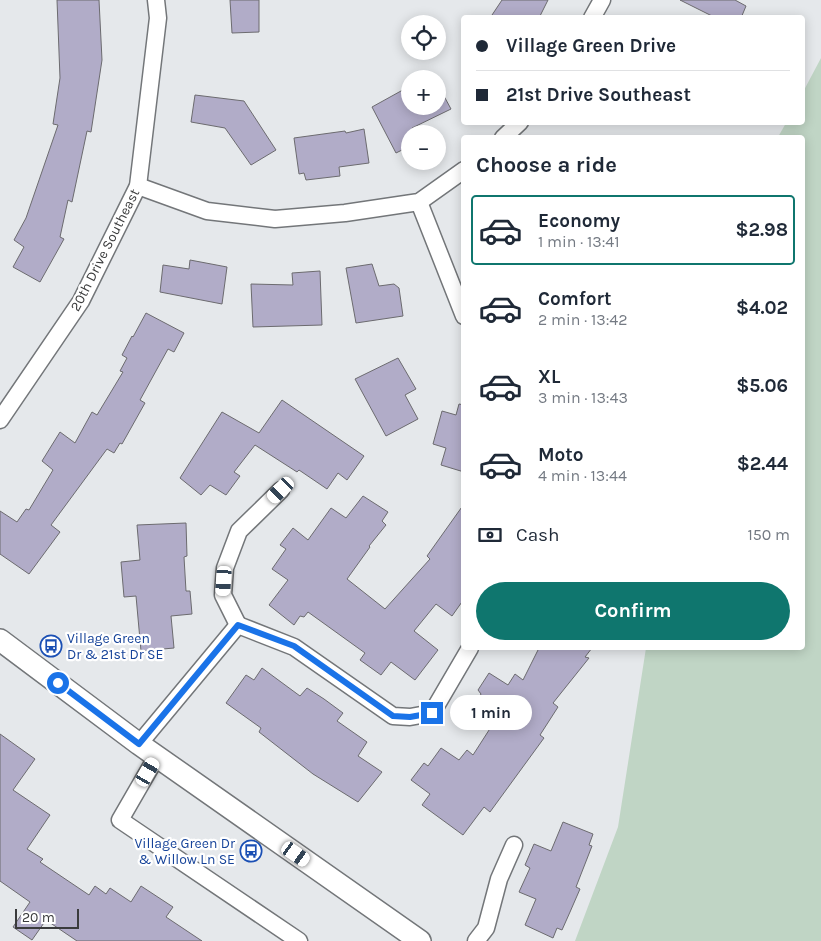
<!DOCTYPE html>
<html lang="en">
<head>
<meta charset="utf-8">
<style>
	body { margin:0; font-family:Karla,sans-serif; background:#f6f6f7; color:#1f2937; height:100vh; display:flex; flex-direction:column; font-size:19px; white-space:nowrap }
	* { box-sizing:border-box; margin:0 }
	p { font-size:16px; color:#747a83 }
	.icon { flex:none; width:28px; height:28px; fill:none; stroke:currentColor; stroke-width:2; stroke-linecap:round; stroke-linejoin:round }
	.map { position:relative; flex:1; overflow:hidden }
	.drawer { position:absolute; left:461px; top:135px; width:344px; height:515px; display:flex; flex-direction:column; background:#fff; border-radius:5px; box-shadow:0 2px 12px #0003 }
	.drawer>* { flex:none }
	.banner { position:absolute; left:461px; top:15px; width:344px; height:110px; border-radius:5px; box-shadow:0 2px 12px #0003; display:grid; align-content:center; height:110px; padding:0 15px; background:#fff }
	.controls { position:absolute; left:401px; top:15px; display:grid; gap:10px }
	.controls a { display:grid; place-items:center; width:45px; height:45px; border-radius:50%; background:#fff; box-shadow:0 2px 12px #0003; font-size:25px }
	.scale { position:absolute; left:15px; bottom:12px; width:64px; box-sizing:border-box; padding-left:5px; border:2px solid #3a3b3c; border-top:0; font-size:14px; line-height:18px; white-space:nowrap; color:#3a3b3c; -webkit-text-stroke:4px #fff; paint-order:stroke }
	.end { position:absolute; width:22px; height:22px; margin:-11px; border:6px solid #1a73e8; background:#fff; box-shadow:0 0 0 2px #fff }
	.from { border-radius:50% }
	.bubble { position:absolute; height:35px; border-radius:18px; background:#fff; box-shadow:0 2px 12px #0003; font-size:16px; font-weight:700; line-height:35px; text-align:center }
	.car { position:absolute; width:15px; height:30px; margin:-15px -8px; border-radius:6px; box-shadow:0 0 4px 1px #0007; background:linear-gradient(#fff 24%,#345 0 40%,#fff 0 76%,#345 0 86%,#fff 0) }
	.banner b { display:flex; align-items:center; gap:18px; height:48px; font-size:19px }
	.banner b+b { border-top:1px solid #e0e1e3 }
	.banner i { width:12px; height:12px; background:#1f2937 }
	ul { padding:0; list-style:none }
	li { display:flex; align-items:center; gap:15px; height:70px; margin:0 10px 8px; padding:0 5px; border:2px solid transparent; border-radius:5px }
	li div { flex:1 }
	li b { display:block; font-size:19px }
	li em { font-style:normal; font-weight:700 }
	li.active { border-color:#0f766e }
	li>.icon { width:45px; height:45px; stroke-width:1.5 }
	h2 { padding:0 15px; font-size:22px; line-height:60px }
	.pay { display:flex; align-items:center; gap:12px; height:55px; padding:0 15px; font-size:19px }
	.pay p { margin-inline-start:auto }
	.action { display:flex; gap:10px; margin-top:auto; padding:10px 15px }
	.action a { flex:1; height:58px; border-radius:30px; background:#0f766e; color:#fff; font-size:20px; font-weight:700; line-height:58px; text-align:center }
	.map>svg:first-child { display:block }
	.green { fill:#c0d5c5 }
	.building { fill:#b1acc8; stroke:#6c6b6f }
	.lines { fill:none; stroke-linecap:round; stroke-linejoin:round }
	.minor-casing { stroke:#737679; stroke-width:19 }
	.tertiary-casing { stroke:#737679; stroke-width:24 }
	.minor { stroke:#fff; stroke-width:16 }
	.tertiary { stroke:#fff; stroke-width:21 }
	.route { stroke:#1a73e8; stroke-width:6 }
	.labels { text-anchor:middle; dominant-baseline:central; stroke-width:4.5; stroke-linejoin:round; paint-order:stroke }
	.street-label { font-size:14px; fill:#3a3b3c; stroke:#fff }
	.transit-label { font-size:14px; fill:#164399; stroke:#fff; text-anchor:start }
</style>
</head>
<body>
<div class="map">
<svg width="821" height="941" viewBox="0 0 821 941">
	<rect width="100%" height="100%" fill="#e5e8eb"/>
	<!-- green -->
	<path class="green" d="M821,58v883h-246l43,-114 28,-179h156v-510l-24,-1 8,-14 16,-1 1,-30z"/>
	<!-- building -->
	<g class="building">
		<path d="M57,0h42l3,60 -11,72 -4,-1 -15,71 -4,-2 -8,37 4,2 -24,43 -27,-15 11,-20 -10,-7 12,-22 32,-93 -5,-1 7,-46z"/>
		<path d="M230,0h29v32l-27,1z"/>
		<path d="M502,0h46l-9,18h-49z"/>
		<path d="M680,0h55l11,6 -5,12h-25z"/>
		<path d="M438,85l13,24 -39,19 3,6h-5v12l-14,7 -24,-46 38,-21v20h28z"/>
		<path d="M195,95l49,6 32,49 -25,15 -26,-37 -34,-6z"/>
		<path d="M364,129l5,34 -30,4 1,9 -34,4 -2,-7 -5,1 -5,-36 51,-7 1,2z"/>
		<path d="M190,260l37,7 -5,37 -62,-12 3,-27 26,4z"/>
		<path d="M372,264l7,22 15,-2 5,4 4,28 -47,7 -10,-55z"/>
		<path d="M320,271l2,54 -69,2 -2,-43 42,1 -1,-12z"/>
		<path d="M146,313l38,20 -10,19 -6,-3 -28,51 5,3 -23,41 -2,-1 -6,10 -7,-4 -56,76 9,7 -31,42 -29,-20v-43l17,11 9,-13 3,1 24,-40 -11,-9 18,-29 15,11 17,-31 5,3 26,-43 -3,-1 7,-13 -5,-3 10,-19 1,1z"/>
		<path d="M398,358l18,31 -11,6 13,24 -32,17 -31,-57z"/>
		<path d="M282,400l82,56 -17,24 -9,-7 -11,16 -28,-19 -2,2 -42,-27 -21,27 6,4 -14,19 -16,-10 -9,10 -21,-17 42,-66 37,21z"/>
		<path d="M459,404l5,1v67l-23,-7 5,-17 -13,-4 9,-33 14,4z"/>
		<path d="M363,496l25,16 -6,9 4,4 -17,21 1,1 -23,32 38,30 45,-50 -3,-3 37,-52v95l-12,17 -16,-12 -22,27 24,19 -23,30 -24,-18 -10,13 -21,-15 5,-7 -57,-41 -4,5 -4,-1 -6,9 -25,-20 19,-25 -16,-11 14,-20 -6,-4 13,-17 15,12 23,-32 15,10z"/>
		<path d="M186,523l1,33 -3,1 2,34h4l2,23 -21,2 3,32 -33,3 -5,-55 -12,1 -3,-35 19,-2 -3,-35z"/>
		<path d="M539,648h53l-7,9 4,1 -36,45 5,4 -18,28 4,3 -54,74 -6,-5 -21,28 -41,-30 8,-11 -19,-14 13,-17 4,3 13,-18 18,12 8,-10 6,5 18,-28 -19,-16 9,-17 -3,-4 11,-17 19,12 7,-11 8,6z"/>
		<path d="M262,668l38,28 7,-8 17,11 19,14 -6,8 30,21 -9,14 24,16 -24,30 -45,-28 -54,-42 2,-4 -35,-25 20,-28 8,5z"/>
		<path d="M0,734l35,25 -22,31 37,25 -23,34 16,10 -3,3 49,33 6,-9 11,8 4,-6 21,14 10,-16 32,21 -7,10 36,24h-125l-31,-21 -14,20 -19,-13 17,-25 -30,-21z"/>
		<path d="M563,822l30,12 -4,11 3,1 -16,41 4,2 -10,23 -8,18 -5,-2 -4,10 -28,-13 11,-26 -17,-7 11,-24 -5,-3 9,-21 17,7z"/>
	</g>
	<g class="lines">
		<!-- minor casing -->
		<g class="minor-casing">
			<g id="minor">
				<path d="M592,18l10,-18"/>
				<path d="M503,138l17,-16"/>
				<path d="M138,186l69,25 68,8 70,-6 74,-11 45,-32"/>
				<path d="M419,202l45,114"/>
				<path d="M0,420l81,-119 57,-115 20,-168 -2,-18"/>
				<path d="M238,625l-15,-30 2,-27 14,-37 42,-41"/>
				<path d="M139,744l99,-119 56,22 99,69 17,1 22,-4 38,-65"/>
				<path d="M157,756l-37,64 179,121"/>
				<path d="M476,941l10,-13 13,-49 15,-34"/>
			</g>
		</g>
		<!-- tertiary casing -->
		<g class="tertiary-casing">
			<path id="tertiary" d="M0,640l139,104 281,197"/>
		</g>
		<!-- minor -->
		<use href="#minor" class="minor"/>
		<!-- tertiary -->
		<use href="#tertiary" class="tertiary"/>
	</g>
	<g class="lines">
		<!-- route -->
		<path class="route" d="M58,683l81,61 99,-119 56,21 99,70 17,1 22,-4"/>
	</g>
	<!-- icons -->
	<defs>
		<g id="bus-ring" transform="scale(1.125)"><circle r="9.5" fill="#fff" stroke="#1a4fb4" stroke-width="1.5"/><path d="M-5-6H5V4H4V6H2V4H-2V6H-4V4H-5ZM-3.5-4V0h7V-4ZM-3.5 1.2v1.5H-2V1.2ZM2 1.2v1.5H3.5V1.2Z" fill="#1a4fb4"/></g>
	</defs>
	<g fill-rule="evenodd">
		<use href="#bus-ring" x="51" y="646"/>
		<use href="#bus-ring" x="251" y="851"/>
	</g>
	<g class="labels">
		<!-- street labels -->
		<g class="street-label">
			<text transform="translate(105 250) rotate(-63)">20th Drive Southeast</text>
		</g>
		<!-- transit labels -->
		<g class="transit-label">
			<text x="67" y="638">Village Green<tspan x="67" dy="16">Dr &amp; 21st Dr SE</tspan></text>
			<text x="235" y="843" text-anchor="end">Village Green Dr<tspan x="235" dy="16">&amp; Willow Ln SE</tspan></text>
		</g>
	</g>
</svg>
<div class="controls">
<a><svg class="icon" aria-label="locate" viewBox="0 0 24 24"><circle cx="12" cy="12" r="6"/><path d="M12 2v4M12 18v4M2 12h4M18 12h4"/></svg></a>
<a>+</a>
<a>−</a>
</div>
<div class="scale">20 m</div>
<i class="end from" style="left:58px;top:683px"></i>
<i class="end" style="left:432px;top:713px"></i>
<div class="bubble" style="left:450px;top:695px;width:82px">1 min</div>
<i class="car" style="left:281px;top:490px;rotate:226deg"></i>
<i class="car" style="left:224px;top:581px;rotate:184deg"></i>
<i class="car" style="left:148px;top:772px;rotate:30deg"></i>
<i class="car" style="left:296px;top:854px;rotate:125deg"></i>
<div class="banner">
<b><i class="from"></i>Village Green Drive</b>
<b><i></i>21st Drive Southeast</b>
</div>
<section class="drawer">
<h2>Choose a ride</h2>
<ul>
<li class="active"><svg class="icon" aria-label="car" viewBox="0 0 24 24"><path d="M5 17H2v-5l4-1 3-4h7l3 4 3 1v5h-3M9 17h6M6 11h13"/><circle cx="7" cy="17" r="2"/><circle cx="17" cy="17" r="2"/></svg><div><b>Economy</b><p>1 min · 13:41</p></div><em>$2.98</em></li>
<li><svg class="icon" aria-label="car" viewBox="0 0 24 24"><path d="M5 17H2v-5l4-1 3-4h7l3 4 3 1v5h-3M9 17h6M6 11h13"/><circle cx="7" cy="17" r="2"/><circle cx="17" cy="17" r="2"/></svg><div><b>Comfort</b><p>2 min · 13:42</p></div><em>$4.02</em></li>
<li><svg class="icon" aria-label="car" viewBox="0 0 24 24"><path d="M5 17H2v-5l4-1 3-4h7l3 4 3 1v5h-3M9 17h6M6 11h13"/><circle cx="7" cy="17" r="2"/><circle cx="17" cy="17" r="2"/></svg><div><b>XL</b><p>3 min · 13:43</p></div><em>$5.06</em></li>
<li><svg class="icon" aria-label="car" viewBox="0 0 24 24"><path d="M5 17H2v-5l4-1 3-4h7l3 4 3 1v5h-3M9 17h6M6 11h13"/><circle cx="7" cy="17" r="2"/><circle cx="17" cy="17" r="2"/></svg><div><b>Moto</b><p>4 min · 13:44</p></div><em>$2.44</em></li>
</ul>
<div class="pay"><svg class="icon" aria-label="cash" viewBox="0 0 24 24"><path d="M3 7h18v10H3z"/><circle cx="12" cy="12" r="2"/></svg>Cash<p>150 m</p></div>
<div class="action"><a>Confirm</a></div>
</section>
</div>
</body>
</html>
